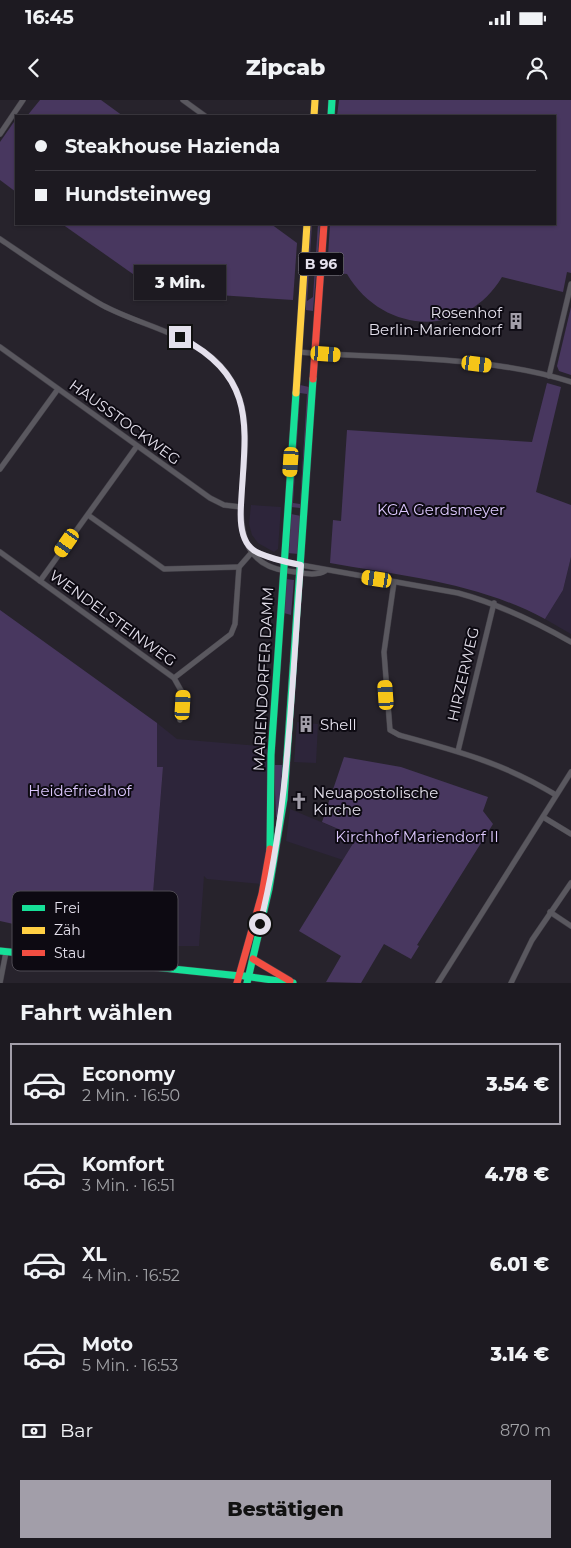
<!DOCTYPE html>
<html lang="de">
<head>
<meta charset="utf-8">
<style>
	body { margin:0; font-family:Montserrat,sans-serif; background:#25232a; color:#f1f3f6; height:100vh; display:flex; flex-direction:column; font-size:19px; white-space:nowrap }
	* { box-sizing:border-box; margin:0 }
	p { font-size:16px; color:#a0a1a5 }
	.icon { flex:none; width:28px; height:28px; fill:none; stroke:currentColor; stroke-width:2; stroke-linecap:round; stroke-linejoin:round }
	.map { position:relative; height:883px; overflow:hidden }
	.sheet { display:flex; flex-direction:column; background:#1d1a21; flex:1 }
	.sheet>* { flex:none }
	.banner { position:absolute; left:15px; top:15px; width:541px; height:110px; border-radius:0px; box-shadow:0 1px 4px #0004,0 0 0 1px #3b383f; display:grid; align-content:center; height:110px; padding:0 20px; background:#1d1a21 }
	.end { position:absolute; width:22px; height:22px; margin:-11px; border:6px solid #e4e0ec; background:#111; box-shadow:0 0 0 2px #111 }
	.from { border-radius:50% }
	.bubble { position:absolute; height:35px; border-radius:0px; background:#1d1a21; box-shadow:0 1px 4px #0004,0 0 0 1px #3b383f; font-size:16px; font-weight:800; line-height:35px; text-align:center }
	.car { position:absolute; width:15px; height:30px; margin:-15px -8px; border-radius:6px; box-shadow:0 0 4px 1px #0007; background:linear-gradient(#f5c518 24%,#345 0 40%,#f5c518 0 76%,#345 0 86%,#f5c518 0) }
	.banner b { display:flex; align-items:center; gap:18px; height:48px; font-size:19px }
	.banner b+b { border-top:1px solid #3b383f }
	.banner i { width:12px; height:12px; background:#f1f3f6 }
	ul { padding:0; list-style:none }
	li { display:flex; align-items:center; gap:15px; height:82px; margin:0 10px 8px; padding:0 10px; border:2px solid transparent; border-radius:0px }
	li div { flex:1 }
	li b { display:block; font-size:19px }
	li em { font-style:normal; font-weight:800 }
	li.active { border-color:#a29ea9 }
	li>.icon { width:45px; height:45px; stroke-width:1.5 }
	h2 { padding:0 20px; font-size:22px; line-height:60px }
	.pay { display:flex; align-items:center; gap:12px; height:55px; padding:0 20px; font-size:19px }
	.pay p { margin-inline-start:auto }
	.cta { display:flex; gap:10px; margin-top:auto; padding:10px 20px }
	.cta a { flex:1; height:58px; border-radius:0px; background:#a29ea9; color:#111; font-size:20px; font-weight:800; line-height:58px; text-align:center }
	.status { display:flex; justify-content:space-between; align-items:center; height:35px; padding:0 25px; background:#1d1a21; direction:ltr }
	.status svg { height:14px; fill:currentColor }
	header { display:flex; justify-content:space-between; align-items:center; height:65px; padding:0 20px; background:#1d1a21; font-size:22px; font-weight:800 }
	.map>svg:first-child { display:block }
	.built { fill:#2d253a }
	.green { fill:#48375f; fill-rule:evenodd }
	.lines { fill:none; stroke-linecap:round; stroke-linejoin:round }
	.street-casing { stroke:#423f47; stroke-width:6 }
	.fast-casing { stroke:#423f47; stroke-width:8 }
	.slow-casing { stroke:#423f47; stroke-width:8 }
	.jam-casing { stroke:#423f47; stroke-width:8 }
	.street { stroke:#5a585f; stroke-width:5 }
	.fast { stroke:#16e098; stroke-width:7 }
	.slow { stroke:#ffcf43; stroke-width:7 }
	.jam { stroke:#f24e42; stroke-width:7 }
	.route { stroke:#e4e0ec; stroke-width:6 }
	.labels { text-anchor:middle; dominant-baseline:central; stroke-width:4; stroke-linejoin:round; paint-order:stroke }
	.shield { fill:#0d0a12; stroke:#a4a0ab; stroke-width:1 }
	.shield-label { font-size:14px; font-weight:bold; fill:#e4e0ec }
	.poi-label { font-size:15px; fill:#e4e0ec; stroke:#0d0a12; text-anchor:start }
	.street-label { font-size:15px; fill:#e4e0ec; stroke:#0d0a12 }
	.park-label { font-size:15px; fill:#ddc8fe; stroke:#0d0a12 }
	.key { fill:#0d0a12; stroke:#4e4a53; stroke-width:1 }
	.key-label { font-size:14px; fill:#e4e0ec }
</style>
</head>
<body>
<div class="status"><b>16:45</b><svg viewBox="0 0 49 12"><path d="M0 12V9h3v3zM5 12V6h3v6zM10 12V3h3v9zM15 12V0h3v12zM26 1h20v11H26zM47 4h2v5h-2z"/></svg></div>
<header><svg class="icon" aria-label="back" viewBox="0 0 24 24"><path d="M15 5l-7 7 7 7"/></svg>Zipcab<svg class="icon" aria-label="person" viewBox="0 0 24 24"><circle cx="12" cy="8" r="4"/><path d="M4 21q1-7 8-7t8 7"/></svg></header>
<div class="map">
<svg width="571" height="883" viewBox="0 0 571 883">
	<rect width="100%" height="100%" fill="#27232c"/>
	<!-- built -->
	<g class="built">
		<path d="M251,405l30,2 -3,42 -4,3 -16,-9 -6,-8 -3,-11z"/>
		<path d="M571,457v77l-26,-15 18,-29z"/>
		<path d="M297,622l21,2 -2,39 -22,-1z"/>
		<path d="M157,623l20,16 92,8v59l-3,50 -5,28 -54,-5 -3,-3 -5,70h-25l-1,13 -25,-2 15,-189 -6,-1z"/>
		<path d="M290,709l67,28 -14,23 -57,-19z"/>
	</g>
	<!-- green -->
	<g class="green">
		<path d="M40,0h61l22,16h-96z"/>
		<path d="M339,0h232v173l-4,-1 -4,20 -61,-15c-37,62 -119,58 -155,-3l-20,-2 3,-48h225v-108h-218z"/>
		<path d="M16,19v73l-16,-12v-38z"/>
		<path d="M62,124h209l26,19 -4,57 -136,-9z"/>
		<path d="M310,124h2l-5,77 6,-4 5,-73h2l-7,87 -7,-1 -1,-11z"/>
		<path d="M571,207v68l-12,-4 -2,-5z"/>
		<path d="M547,283l14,4 -25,105 35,13v52l-8,33 -18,29c-67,-36 -141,-43 -215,-56l3,-43 8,1 6,-91 185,12z"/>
		<path d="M300,285l9,2 -9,121 -9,-1zM300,293l7,1 -7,110 -7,-1z"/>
		<path d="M291,414l10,2 -3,38 -10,-1z"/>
		<path d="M286,479l8,1 -3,35 -7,-2z"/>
		<path d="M0,510l157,113v44h6l-15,190h-13l1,-14h5l2,-19 -5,-1v-4l-34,-3 -3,6h-7l-7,5h-5l-1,11 5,1 -1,15 -67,-8 -3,-2 3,-19 -18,-4z"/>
		<path d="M344,657l57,10 87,30 -5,14 10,13 -76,121 2,1 -8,13 -27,-15 -23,39 -35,-1 15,-26 -42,-25 58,-94 -35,-15z"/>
		<path d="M274,665h10l-7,53 -1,-1z"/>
	</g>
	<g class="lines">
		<!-- street casing -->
		<g class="street-casing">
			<g id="street">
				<path d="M183,0l22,16"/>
				<path d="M0,34l23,-34"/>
				<path d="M0,139c34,23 67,46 102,66 46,25 110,31 134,84 9,19 10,43 9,63 -2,43 -20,112 43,119 11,1 27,6 37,0"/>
				<path d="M0,247l210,151 14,7 17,2"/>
				<path d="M298,252c86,7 191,3 273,30"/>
				<path d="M549,276l22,-92"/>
				<path d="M0,369l58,-80"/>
				<path d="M88,415l76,54 75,-2"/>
				<path d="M253,451l31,11 174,31c41,11 76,28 113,49"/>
				<path d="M0,452l174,126 9,16 -3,26"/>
				<path d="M40,481l97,-135"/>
				<path d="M394,482l-10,70 6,78 9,5c59,16 104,28 157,60"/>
				<path d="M174,578l57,-44 4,-10 4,-57 14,-16"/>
				<path d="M458,651l36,-148"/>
				<path d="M543,717l28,17"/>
				<path d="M550,812l21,14"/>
				<path d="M0,883l6,-31"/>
				<path d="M438,883l133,-211"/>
				<path d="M511,883l21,-43 39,-57"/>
			</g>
		</g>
		<!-- fast casing -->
		<g class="fast-casing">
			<g id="fast">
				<path d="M331,16l1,-16"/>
				<path d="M270,749l1,-94 25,-362"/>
				<path d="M0,851l240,25"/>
				<path d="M244,876l49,7"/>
				<path d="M247,883l22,-94 15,-90 29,-420"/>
			</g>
		</g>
		<!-- slow casing -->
		<g class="slow-casing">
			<g id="slow">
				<path d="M314,16l1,-16"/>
				<path d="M296,293l11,-169"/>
			</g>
		</g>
		<!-- jam casing -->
		<g class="jam-casing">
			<g id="jam">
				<path d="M313,279l11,-155"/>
				<path d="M253,859l37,22"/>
				<path d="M237,883l25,-89 8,-45"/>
			</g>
		</g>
		<!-- street -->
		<use href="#street" class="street"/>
		<!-- fast -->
		<use href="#fast" class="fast"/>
		<!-- slow -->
		<use href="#slow" class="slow"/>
		<!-- jam -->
		<use href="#jam" class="jam"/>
	</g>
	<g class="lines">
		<!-- route -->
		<path class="route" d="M180,237c79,42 65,91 61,168 -1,14 -1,33 10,43 7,8 39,15 50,17 -10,120 -11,241 -41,359"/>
	</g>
	<!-- icons -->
	<defs>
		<g id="building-bare" transform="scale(1.35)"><path d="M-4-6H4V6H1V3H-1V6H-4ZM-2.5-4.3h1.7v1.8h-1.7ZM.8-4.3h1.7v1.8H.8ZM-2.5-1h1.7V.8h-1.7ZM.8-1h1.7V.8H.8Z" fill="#a29ea9" stroke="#0d0a12" stroke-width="2.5" paint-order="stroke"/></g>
		<g id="church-bare" transform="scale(1.35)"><path d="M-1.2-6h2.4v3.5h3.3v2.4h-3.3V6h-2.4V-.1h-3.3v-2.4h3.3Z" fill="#a29ea9" stroke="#0d0a12" stroke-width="2.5" paint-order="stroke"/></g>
	</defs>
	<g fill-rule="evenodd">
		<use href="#building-bare" x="516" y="221"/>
		<use href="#building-bare" x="306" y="624"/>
		<use href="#church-bare" x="299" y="701"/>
	</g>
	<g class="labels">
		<!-- shield labels -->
		<rect class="shield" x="298.5" y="152.5" width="45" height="23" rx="4"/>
		<g class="shield-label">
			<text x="321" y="164">B 96</text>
		</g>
		<!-- poi labels -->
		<g class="poi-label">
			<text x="502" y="212" text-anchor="end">Rosenhof<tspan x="502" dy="17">Berlin-Mariendorf</tspan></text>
			<text x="320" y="624">Shell</text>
			<text x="313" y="692">Neuapostolische<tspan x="313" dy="17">Kirche</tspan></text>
		</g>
		<!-- street labels -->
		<g class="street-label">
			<text transform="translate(125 322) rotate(36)">HAUSSTOCKWEG</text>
			<text transform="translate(113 518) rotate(36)">WENDELSTEINWEG</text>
			<text transform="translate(463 574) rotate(-77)">HIRZERWEG</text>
			<text transform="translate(263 579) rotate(-87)">MARIENDORFER DAMM</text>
		</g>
		<!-- park labels -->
		<g class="park-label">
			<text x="441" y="409">KGA Gerdsmeyer</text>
			<text x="80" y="690">Heidefriedhof</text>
			<text x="417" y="736">Kirchhof Mariendorf II</text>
		</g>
	</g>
	<!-- legend -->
	<rect x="12" y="791" width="166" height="80" rx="8" class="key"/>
	<rect x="22" y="805" width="23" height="6" fill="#16e098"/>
	<rect x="22" y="827" width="23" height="7" fill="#ffcf43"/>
	<rect x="22" y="850" width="23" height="6" fill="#f24e42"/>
	<g class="key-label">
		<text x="54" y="813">Frei</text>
		<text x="54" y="835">Zäh</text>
		<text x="54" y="858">Stau</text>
	</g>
</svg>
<i class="end from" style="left:260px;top:824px"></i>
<i class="end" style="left:180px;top:237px"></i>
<div class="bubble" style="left:134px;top:165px;width:92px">3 Min.</div>
<i class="car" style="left:326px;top:254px;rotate:94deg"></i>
<i class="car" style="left:477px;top:264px;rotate:97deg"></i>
<i class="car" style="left:291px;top:362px;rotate:184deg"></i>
<i class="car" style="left:67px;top:443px;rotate:215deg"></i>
<i class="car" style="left:377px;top:479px;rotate:279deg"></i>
<i class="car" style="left:386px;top:595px;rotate:356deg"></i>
<i class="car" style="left:183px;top:605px;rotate:3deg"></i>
<div class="banner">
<b><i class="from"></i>Steakhouse Hazienda</b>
<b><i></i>Hundsteinweg</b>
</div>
</div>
<section class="sheet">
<h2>Fahrt wählen</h2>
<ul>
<li class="active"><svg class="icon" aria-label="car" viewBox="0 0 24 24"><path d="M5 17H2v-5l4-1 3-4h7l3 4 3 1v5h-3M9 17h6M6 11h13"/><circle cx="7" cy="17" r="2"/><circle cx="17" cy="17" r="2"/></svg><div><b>Economy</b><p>2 Min. · 16:50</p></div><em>3.54 €</em></li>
<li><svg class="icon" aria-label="car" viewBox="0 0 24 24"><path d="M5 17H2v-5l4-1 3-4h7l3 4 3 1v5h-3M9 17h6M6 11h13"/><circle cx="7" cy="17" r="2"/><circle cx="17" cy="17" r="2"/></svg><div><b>Komfort</b><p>3 Min. · 16:51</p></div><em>4.78 €</em></li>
<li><svg class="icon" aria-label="car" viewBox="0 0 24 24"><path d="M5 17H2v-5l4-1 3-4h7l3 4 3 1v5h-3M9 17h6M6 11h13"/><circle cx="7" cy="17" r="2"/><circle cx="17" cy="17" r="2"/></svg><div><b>XL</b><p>4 Min. · 16:52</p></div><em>6.01 €</em></li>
<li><svg class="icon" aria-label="car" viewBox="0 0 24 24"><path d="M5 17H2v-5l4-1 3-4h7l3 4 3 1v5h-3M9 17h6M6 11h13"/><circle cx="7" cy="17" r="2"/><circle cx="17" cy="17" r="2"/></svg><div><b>Moto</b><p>5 Min. · 16:53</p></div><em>3.14 €</em></li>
</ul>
<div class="pay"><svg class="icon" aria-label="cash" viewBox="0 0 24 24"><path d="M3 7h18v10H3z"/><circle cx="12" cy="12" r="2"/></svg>Bar<p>870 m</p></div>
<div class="cta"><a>Bestätigen</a></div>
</section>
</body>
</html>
